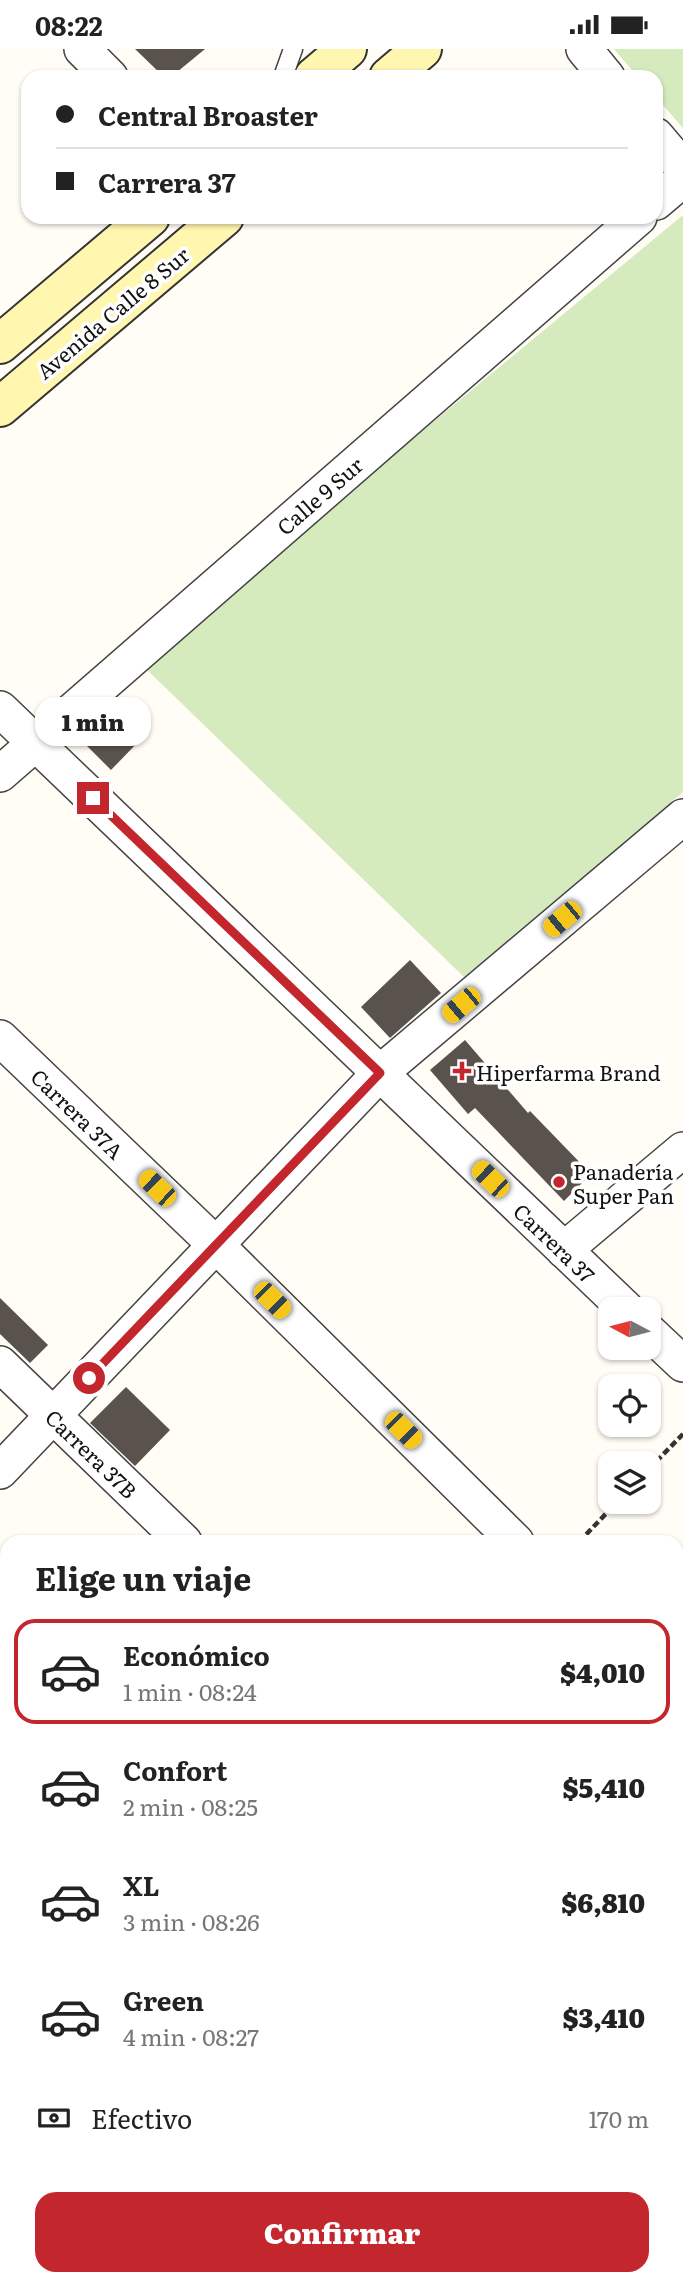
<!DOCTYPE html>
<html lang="es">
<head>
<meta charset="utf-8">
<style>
	body { margin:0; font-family:Literata,serif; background:#f6f6f6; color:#222; height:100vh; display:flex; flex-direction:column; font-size:26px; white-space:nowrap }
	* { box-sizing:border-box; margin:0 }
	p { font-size:23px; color:#767676 }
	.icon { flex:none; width:38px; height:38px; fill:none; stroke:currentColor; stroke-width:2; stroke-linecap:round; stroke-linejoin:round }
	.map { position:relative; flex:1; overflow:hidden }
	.sheet { position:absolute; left:0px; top:1486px; width:684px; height:751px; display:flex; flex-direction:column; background:#fff; border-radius:21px 21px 0 0; box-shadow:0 2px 5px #0004 }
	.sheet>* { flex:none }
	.guide { position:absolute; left:21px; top:21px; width:642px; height:154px; border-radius:21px; box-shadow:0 2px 5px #0004; display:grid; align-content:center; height:154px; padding:0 35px; background:#fff }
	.needle { width:46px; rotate:277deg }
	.tools { position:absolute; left:598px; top:1248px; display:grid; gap:14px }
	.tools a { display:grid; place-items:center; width:63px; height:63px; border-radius:14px; background:#fff; box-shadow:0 2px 5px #0004; font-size:35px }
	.end { position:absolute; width:32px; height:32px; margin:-16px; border:9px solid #c4262e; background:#fff; box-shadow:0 0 0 4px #fff }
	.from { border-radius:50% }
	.bubble { position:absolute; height:49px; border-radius:21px; background:#fff; box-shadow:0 2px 5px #0004; font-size:23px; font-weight:800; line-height:49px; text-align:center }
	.car { position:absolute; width:21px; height:42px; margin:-21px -10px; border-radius:9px; box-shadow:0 0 5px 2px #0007; background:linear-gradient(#f5c518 24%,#345 0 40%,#f5c518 0 76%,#345 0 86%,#f5c518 0) }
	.guide b { display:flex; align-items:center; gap:24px; height:66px; font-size:26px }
	.guide b+b { border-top:2px solid #e0e0e0 }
	.guide i { width:18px; height:18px; background:#222 }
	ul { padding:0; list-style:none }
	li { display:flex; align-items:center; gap:21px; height:105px; margin:0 14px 10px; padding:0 21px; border:4px solid transparent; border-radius:21px }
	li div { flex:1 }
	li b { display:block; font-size:26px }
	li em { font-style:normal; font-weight:800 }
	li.selected { border-color:#c4262e }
	li>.icon { width:63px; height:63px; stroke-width:1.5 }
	h2 { padding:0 35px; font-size:32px; line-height:84px }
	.pay { display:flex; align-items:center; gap:18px; height:77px; padding:0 35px; font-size:26px }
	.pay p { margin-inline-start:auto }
	.cta { display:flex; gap:14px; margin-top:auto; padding:14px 35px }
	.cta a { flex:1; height:80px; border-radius:21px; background:#c4262e; color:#fff; font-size:28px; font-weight:800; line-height:80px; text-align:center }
	.status { display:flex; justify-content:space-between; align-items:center; height:49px; padding:0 35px; background:#fff; direction:ltr }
	.status svg { height:19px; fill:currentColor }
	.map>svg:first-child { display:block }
	.green { fill:#d5ebbd }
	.pitch { fill:#e6f2cf }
	.building { fill:#5a524d }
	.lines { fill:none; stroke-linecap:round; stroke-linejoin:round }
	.lane-casing { stroke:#444; stroke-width:21 }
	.street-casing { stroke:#444; stroke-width:38 }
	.secondary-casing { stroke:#333; stroke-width:42 }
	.path { stroke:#333; stroke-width:4.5; stroke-dasharray:7 3.5; stroke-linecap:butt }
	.lane { stroke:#fff; stroke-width:18 }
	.street { stroke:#fff; stroke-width:35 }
	.secondary { stroke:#fff6b0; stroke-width:38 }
	.route { stroke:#c4262e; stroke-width:9 }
	.poi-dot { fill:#c4262e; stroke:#fff; stroke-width:2.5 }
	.labels { text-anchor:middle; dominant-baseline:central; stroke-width:7; stroke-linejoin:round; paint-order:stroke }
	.street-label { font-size:21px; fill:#111; stroke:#fff }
	.poi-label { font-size:21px; fill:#111; stroke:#fff; text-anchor:start }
</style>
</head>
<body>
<div class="status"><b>08:22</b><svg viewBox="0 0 49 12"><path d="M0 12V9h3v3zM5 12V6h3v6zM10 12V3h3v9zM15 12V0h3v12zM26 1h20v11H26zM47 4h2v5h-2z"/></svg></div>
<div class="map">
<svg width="683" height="2236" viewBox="0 0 683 2236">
	<rect width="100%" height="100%" fill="#fffdf5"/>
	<!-- green -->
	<g class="green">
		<path d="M614,0h69v79l-27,-31v-20h-18z"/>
		<path d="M683,166v577l-219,185 -323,-313z"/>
		<path d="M0,1678l7,7v545h379l-6,6h-380z"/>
	</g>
	<!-- pitch -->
	<path class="pitch" d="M60,2230h94l6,6h-95z"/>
	<!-- building -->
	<g class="building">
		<path d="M135,0h70l-34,28h-7z"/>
		<path d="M110,659l31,31 -30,31 -31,-31z"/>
		<path d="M410,911l31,33 -51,45 -29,-31z"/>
		<path d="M465,991l63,73 2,-2 61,63 -27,27 -89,-93 -7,6 -38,-44z"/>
		<path d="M0,1249l48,47 -18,18 -30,-29z"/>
		<path d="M126,1338l44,43 -35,36 -45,-43z"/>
	</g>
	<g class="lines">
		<!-- lane casing -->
		<g class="lane-casing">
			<path id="lane" d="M283,28l10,-28"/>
		</g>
		<!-- street casing -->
		<g class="street-casing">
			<g id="street">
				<path d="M82,0l28,28"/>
				<path d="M584,0l23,28"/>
				<path d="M656,87l27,32"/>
				<path d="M656,153l27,-23"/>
				<path d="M0,660l626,600"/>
				<path d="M0,725l639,-557"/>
				<path d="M0,989l216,207 300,297"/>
				<path d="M564,1201l119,-100"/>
				<path d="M649,1283l34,32"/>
				<path d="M0,1315l184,178"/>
				<path d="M0,1422l380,-398 303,-256"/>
				<path d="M0,1641l7,6"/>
				<path d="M677,1649l6,6"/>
				<path d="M677,1965l6,5"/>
				<path d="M628,2230l7,6"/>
			</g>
		</g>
		<!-- secondary casing -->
		<g class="secondary-casing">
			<g id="secondary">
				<path d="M314,28l33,-28"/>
				<path d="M389,28l33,-28"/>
				<path d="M0,295l150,-127"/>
				<path d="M0,358l224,-190"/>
			</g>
		</g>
		<!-- path -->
		<g class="path">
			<path d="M649,1420l34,-35"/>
			<path d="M579,1493l39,-41"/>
			<path d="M0,1757l7,6"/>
			<path d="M0,2163l7,-4"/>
			<path d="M322,2236l7,-6"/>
			<path d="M401,2236l6,-6"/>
		</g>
		<!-- lane -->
		<use href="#lane" class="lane"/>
		<!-- street -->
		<use href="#street" class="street"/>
		<!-- secondary -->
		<use href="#secondary" class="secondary"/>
	</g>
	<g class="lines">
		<!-- route -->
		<path class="route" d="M89,1329l291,-305 -287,-275"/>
	</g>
	<!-- markers -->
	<g class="poi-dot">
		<path d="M458.5 1011.5h7v7h7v7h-7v7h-7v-7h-7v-7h7z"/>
		<circle cx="559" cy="1133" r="7"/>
	</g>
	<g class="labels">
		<!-- street labels -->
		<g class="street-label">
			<text transform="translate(112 263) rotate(-40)">Avenida Calle 8 Sur</text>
			<text transform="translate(319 446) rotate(-41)">Calle 9 Sur</text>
			<text transform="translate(78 1064) rotate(44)">Carrera 37A</text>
			<text transform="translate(555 1193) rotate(44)">Carrera 37</text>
			<text transform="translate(92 1404) rotate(44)">Carrera 37B</text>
		</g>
		<!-- poi labels -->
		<g class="poi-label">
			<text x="476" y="1022">Hiperfarma Brand</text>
			<text x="573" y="1121">Panadería<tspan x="573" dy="24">Super Pan</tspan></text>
		</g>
	</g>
</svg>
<div class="tools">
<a><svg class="needle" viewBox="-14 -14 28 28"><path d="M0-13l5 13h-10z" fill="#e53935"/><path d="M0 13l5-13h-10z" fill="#767676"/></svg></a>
<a><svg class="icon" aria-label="locate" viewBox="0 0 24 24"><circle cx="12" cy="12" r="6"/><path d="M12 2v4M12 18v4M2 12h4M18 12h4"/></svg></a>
<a><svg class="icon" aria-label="layers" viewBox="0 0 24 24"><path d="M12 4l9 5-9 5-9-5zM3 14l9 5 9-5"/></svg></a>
</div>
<i class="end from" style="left:89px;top:1329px"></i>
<i class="end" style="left:93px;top:749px"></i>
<div class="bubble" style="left:35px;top:648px;width:116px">1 min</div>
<i class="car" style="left:562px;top:870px;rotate:230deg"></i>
<i class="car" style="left:461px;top:956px;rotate:230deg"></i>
<i class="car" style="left:490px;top:1130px;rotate:314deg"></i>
<i class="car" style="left:157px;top:1139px;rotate:314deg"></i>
<i class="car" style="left:272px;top:1251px;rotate:135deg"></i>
<i class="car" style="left:403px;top:1381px;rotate:135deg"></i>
<div class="guide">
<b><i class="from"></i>Central Broaster</b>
<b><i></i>Carrera 37</b>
</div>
<section class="sheet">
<h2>Elige un viaje</h2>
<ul>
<li class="selected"><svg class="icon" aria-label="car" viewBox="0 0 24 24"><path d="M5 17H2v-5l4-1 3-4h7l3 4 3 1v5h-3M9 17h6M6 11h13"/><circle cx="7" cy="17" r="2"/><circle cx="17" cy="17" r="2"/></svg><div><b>Económico</b><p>1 min · 08:24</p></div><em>$4,010</em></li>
<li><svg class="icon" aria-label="car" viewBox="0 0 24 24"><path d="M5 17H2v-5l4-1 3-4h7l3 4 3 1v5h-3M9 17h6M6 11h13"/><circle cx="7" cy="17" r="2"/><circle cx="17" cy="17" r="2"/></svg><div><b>Confort</b><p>2 min · 08:25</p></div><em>$5,410</em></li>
<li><svg class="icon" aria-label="car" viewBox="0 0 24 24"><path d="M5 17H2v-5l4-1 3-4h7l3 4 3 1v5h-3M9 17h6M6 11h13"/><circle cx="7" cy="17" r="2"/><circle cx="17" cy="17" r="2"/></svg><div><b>XL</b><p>3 min · 08:26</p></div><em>$6,810</em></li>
<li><svg class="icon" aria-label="car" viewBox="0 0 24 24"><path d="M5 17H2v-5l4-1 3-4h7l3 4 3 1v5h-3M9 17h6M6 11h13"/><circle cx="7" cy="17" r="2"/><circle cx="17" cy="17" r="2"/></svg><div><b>Green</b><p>4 min · 08:27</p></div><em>$3,410</em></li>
</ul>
<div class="pay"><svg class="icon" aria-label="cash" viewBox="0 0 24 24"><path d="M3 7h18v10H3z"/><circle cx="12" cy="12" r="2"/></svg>Efectivo<p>170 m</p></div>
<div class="cta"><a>Confirmar</a></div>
</section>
</div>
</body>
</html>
